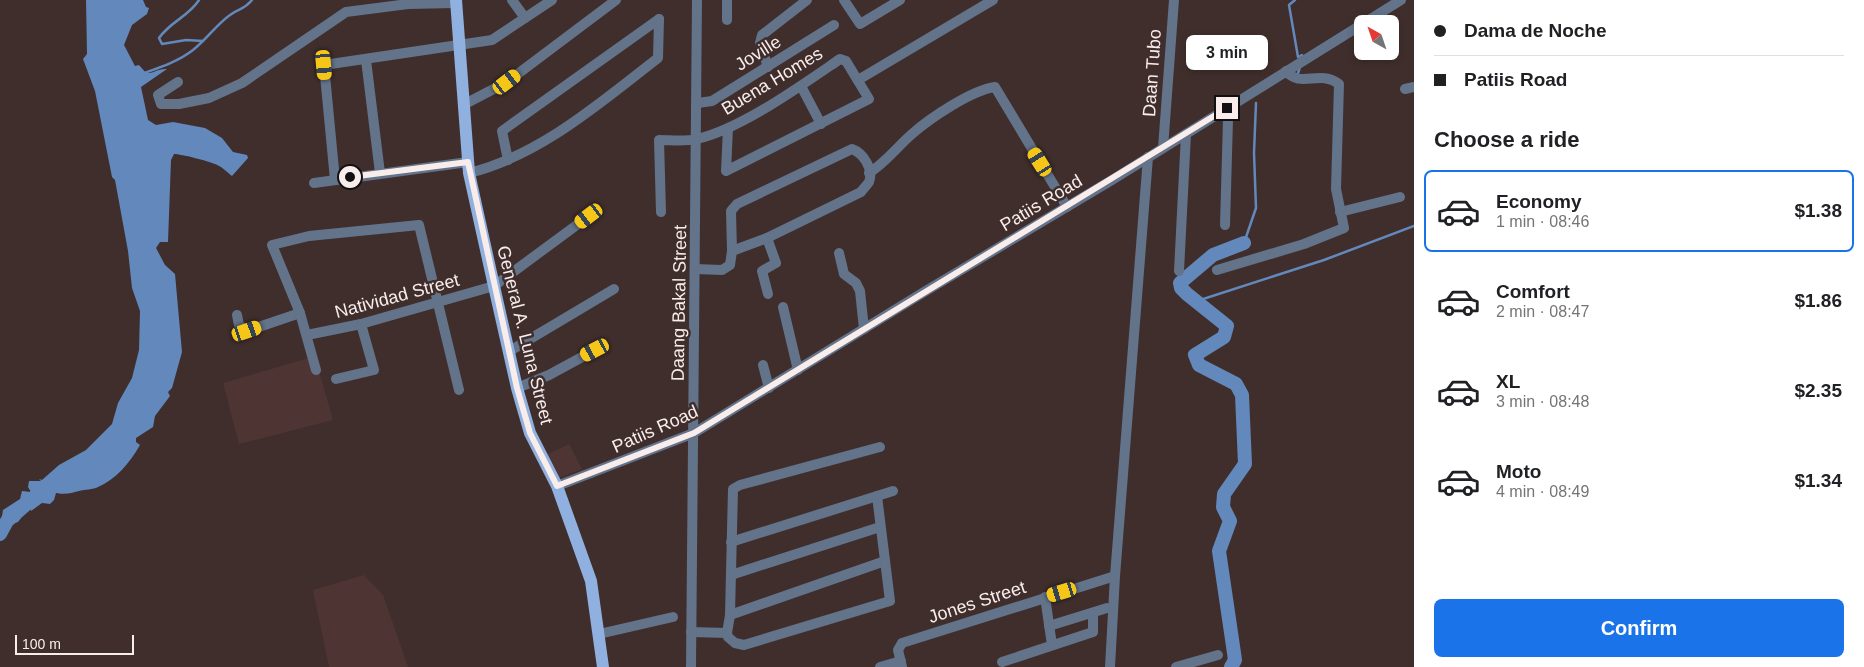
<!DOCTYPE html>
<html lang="en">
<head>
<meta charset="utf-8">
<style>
	body { margin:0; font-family:Helvetica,sans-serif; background:#f6f6f6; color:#202124; height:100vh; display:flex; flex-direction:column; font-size:19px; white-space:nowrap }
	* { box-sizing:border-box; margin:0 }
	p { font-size:16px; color:#757577 }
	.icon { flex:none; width:28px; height:28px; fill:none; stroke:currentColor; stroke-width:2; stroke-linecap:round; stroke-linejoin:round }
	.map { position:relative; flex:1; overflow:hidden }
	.details { display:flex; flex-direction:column; background:#fff; width:450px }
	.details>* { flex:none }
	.guide { display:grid; align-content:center; height:110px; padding:0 20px; background:#fff }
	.needle { width:32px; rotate:320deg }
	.fabs { position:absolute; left:1354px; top:15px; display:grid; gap:10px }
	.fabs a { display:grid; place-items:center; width:45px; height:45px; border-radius:8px; background:#fff; box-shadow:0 2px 8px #0003; font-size:25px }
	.scale { position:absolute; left:15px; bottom:12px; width:119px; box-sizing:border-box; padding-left:5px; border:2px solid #f9edec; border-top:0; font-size:14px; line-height:18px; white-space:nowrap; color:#f9edec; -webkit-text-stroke:4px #3f2e2c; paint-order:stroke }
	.end { position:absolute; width:22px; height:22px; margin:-11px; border:6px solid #f9edec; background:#111; box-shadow:0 0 0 2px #111 }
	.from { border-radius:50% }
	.bubble { position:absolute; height:35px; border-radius:8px; background:#fff; box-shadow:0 2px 8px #0003; font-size:16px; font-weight:600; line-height:35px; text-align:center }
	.car { position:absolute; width:15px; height:30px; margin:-15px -8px; border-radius:6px; box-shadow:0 0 4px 1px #0007; background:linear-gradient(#f5c518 24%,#345 0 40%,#f5c518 0 76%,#345 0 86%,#f5c518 0) }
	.guide b { display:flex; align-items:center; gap:18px; height:48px; font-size:19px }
	.guide b+b { border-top:1px solid #e0e0e0 }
	.guide i { width:12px; height:12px; background:#202124 }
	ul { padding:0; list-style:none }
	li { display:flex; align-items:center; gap:15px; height:82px; margin:0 10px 8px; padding:0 10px; border:2px solid transparent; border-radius:8px }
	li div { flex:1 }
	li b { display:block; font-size:19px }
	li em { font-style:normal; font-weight:600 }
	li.current { border-color:#1a73e8 }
	li>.icon { width:45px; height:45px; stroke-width:1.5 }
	h2 { padding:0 20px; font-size:22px; line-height:60px }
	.action { display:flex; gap:10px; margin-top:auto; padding:10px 20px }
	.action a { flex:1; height:58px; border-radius:8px; background:#1a73e8; color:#fff; font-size:20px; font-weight:600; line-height:58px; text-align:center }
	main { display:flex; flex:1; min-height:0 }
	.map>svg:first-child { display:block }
	.built { fill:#4e3533 }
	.water { fill:#6288bc }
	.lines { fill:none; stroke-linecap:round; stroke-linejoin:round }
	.stream { stroke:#6288bc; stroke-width:2.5 }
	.river { stroke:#6288bc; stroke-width:14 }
	.minor { stroke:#62738a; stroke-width:10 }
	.major { stroke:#90b1e0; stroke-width:12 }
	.route { stroke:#f9edec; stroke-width:6 }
	.labels { text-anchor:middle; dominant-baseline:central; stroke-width:5; stroke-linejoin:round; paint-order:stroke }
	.street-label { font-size:18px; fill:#f9edec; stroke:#3f2e2c }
</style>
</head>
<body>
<main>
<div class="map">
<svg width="1414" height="667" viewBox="0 0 1414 667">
	<rect width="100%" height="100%" fill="#3f2e2c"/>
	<!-- built -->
	<g class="built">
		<path d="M309,358l10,13 14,49 -94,24 -16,-61z"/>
		<path d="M569,444l13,25 -26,10 -10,-24z"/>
		<path d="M364,575l19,20 25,72h-79l-16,-77z"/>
	</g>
	<!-- water -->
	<path class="water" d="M86,0h57l3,7 3,1 -2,6 -15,11 -8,20 11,21 4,-1 7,8c7,1 12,-5 21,-4l-26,18 7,33 8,5 17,-3 32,6 17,10 11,14 14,3 1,3 -16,18c-5,-4 -11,-10 -17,-12 -7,-3 -34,-10 -41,-10l-3,6 -3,82h-8l-4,6 9,17 10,9 7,78 -10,36 -4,4 2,4 -15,20 -2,11 -17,11v4l4,3c-11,19 -24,34 -42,42 -5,3 -13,2 -19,4 -8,2 -13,4 -23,2l-2,7 -4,4 -8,-1 -11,8v-6l-11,-1 -3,12 4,2 -3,4 -18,6 3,-18 17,-11 2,-8 9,1 -3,-5 1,-6h12l-2,-2 3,1 17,-15 27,-15 26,-26 6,-21 14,-25 7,-28 1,-39 -8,-23 -4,-37 -13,-71 -3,-3 -17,-86 -12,-32 4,-5z"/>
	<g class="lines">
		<!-- stream -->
		<g class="stream">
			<path d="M199,0c-10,16 -29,22 -40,38l3,6 24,-4 17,1"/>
			<path d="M1295,0l-6,5 9,52 4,-2"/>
			<path d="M144,73c17,-6 35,-12 49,-23 14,-11 23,-25 37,-35 9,-7 14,-5 22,-15"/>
			<path d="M1298,73l2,-6"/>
			<path d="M1244,243l12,-35 -2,-55 2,-50"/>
			<path d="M1197,301l127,-41 90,-34"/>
		</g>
		<!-- river -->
		<g class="river">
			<path d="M0,534l7,-13 32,-28"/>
			<path d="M1231,667l4,-7 -2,-14 -14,-95 11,-30 -7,-14 1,-13 21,-30 -3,-69 -6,-11 -37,-19 -4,-10 29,-18 3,-11 -40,-32 -6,-6 -1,-5 33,-28 31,-12"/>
		</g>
		<!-- minor -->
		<g class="minor">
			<path d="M512,0l13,18"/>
			<path d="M844,0l16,24 40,-24"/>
			<path d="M727,20v-20"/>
			<path d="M366,60l14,113"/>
			<path d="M768,67l-8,-24 2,-8 45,-35"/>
			<path d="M858,80l135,-80"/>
			<path d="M178,82l-20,13 3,9h18l30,-6 33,-15 104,-71 62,-8 48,-1"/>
			<path d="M801,86l20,38"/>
			<path d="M1405,89l9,-2"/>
			<path d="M698,103l14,-2 122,-76"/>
			<path d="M463,105l44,-23 109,-82"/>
			<path d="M1163,148l11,-148"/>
			<path d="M508,160l-6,-29 157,-112"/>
			<path d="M469,173c72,-18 132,-71 189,-115l1,-39"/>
			<path d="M869,173c17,-11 28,-26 43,-39 18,-16 60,-44 83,-47l72,120"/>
			<path d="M335,180l-11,-115 168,-25 60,-40"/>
			<path d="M314,183l154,-21"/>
			<path d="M661,212l-2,-72c12,0 25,2 38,-1 44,-10 105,-54 143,-80l6,2 23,38 -143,72 2,-43"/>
			<path d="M1340,212l60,-15"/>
			<path d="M1225,225l3,-105 -1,-12"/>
			<path d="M767,238l9,25 -14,8 6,23"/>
			<path d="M839,253l5,21 12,9 4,8 4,38"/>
			<path d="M695,269l27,1 8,-5 2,-14 -1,-40 6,-7 115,-55c11,4 22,20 17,33 -2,3 -6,7 -8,10l-94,46 -35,13"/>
			<path d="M1217,270l87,-26 40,-16 -8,-39 3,-105c-20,-15 -38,5 -53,-13"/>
			<path d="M1179,271l7,-137"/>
			<path d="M783,307l15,63"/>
			<path d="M237,315l2,10 8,6 53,-18"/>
			<path d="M307,335l54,-11 133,-38 95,-70"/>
			<path d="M510,351l104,-62"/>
			<path d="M763,365l6,23"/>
			<path d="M316,370l-16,-57 -28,-68 37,-9 110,-11 40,165"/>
			<path d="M336,379l38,-9 -13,-46"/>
			<path d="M517,388l32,-13 46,-25"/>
			<path d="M557,486l137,-53 230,-141 188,-112 289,-180"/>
			<path d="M731,542l162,-51"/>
			<path d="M731,575l149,-48"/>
			<path d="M1045,597l7,48"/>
			<path d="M730,615l155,-54"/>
			<path d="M1049,626l58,-18"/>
			<path d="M691,632l36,1 1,4 7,6 9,2 146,-44 -13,-105"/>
			<path d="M727,633l3,-18 3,-126 7,-4 140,-38"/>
			<path d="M599,634l74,-17"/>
			<path d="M1002,662l91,-30v-18"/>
			<path d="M691,667l6,-667"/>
			<path d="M880,667l21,-6"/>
			<path d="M902,667l-4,-17 4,-7 213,-67"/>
			<path d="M1110,667l5,-91 33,-419"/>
			<path d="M1176,667l42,-12"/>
		</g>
		<!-- major -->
		<path class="major" d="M456,0l13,173 25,113 23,102 13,45 27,53 34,95 12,86"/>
	</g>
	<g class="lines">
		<!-- route -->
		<path class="route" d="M350,177l118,-15 49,226 13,45 27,53 137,-53 533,-325"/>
	</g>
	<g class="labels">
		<!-- street labels -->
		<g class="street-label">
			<text transform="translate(758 53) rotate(-32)">Joville</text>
			<text transform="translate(1152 73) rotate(-86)">Daan Tubo</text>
			<text transform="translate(772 81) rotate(-31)">Buena Homes</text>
			<text transform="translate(1041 203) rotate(-31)">Patiis Road</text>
			<text transform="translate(397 296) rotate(-15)">Natividad Street</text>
			<text transform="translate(679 303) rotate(-89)">Daang Bakal Street</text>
			<text transform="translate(525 335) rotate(76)">General A. Luna Street</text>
			<text transform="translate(655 429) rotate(-24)">Patiis Road</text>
			<text transform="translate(977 602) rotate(-18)">Jones Street</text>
		</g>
	</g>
</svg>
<div class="fabs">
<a><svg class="needle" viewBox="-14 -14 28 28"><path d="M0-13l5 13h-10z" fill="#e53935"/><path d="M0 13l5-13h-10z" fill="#757577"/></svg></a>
</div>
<div class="scale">100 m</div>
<i class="end from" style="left:350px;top:177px"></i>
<i class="end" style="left:1227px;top:108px"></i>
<div class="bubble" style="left:1186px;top:35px;width:82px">3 min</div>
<i class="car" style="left:324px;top:65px;rotate:175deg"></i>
<i class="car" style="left:507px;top:82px;rotate:53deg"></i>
<i class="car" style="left:1040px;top:162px;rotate:328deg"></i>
<i class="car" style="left:589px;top:216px;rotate:233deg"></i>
<i class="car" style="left:247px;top:331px;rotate:71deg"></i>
<i class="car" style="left:595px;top:350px;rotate:242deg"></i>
<i class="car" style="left:1062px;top:592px;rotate:253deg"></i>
</div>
<section class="details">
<div class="guide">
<b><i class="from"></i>Dama de Noche</b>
<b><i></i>Patiis Road</b>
</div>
<h2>Choose a ride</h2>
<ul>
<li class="current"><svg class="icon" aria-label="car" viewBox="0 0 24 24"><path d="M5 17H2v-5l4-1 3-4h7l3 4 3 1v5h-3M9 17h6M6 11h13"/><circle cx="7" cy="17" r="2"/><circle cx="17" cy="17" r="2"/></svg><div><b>Economy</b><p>1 min · 08:46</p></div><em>$1.38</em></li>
<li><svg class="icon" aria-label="car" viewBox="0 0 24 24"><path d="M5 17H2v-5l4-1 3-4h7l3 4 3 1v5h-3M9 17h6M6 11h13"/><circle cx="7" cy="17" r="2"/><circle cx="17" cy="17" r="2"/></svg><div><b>Comfort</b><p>2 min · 08:47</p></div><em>$1.86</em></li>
<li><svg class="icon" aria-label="car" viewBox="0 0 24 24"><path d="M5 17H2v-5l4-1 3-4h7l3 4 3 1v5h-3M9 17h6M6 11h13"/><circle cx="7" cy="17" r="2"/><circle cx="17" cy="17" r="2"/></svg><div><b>XL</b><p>3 min · 08:48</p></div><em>$2.35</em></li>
<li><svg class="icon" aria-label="car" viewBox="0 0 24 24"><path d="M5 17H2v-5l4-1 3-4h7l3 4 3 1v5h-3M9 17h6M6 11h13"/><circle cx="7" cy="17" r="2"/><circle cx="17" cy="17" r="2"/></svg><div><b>Moto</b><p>4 min · 08:49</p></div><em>$1.34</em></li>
</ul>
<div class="action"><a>Confirm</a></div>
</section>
</main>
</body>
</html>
